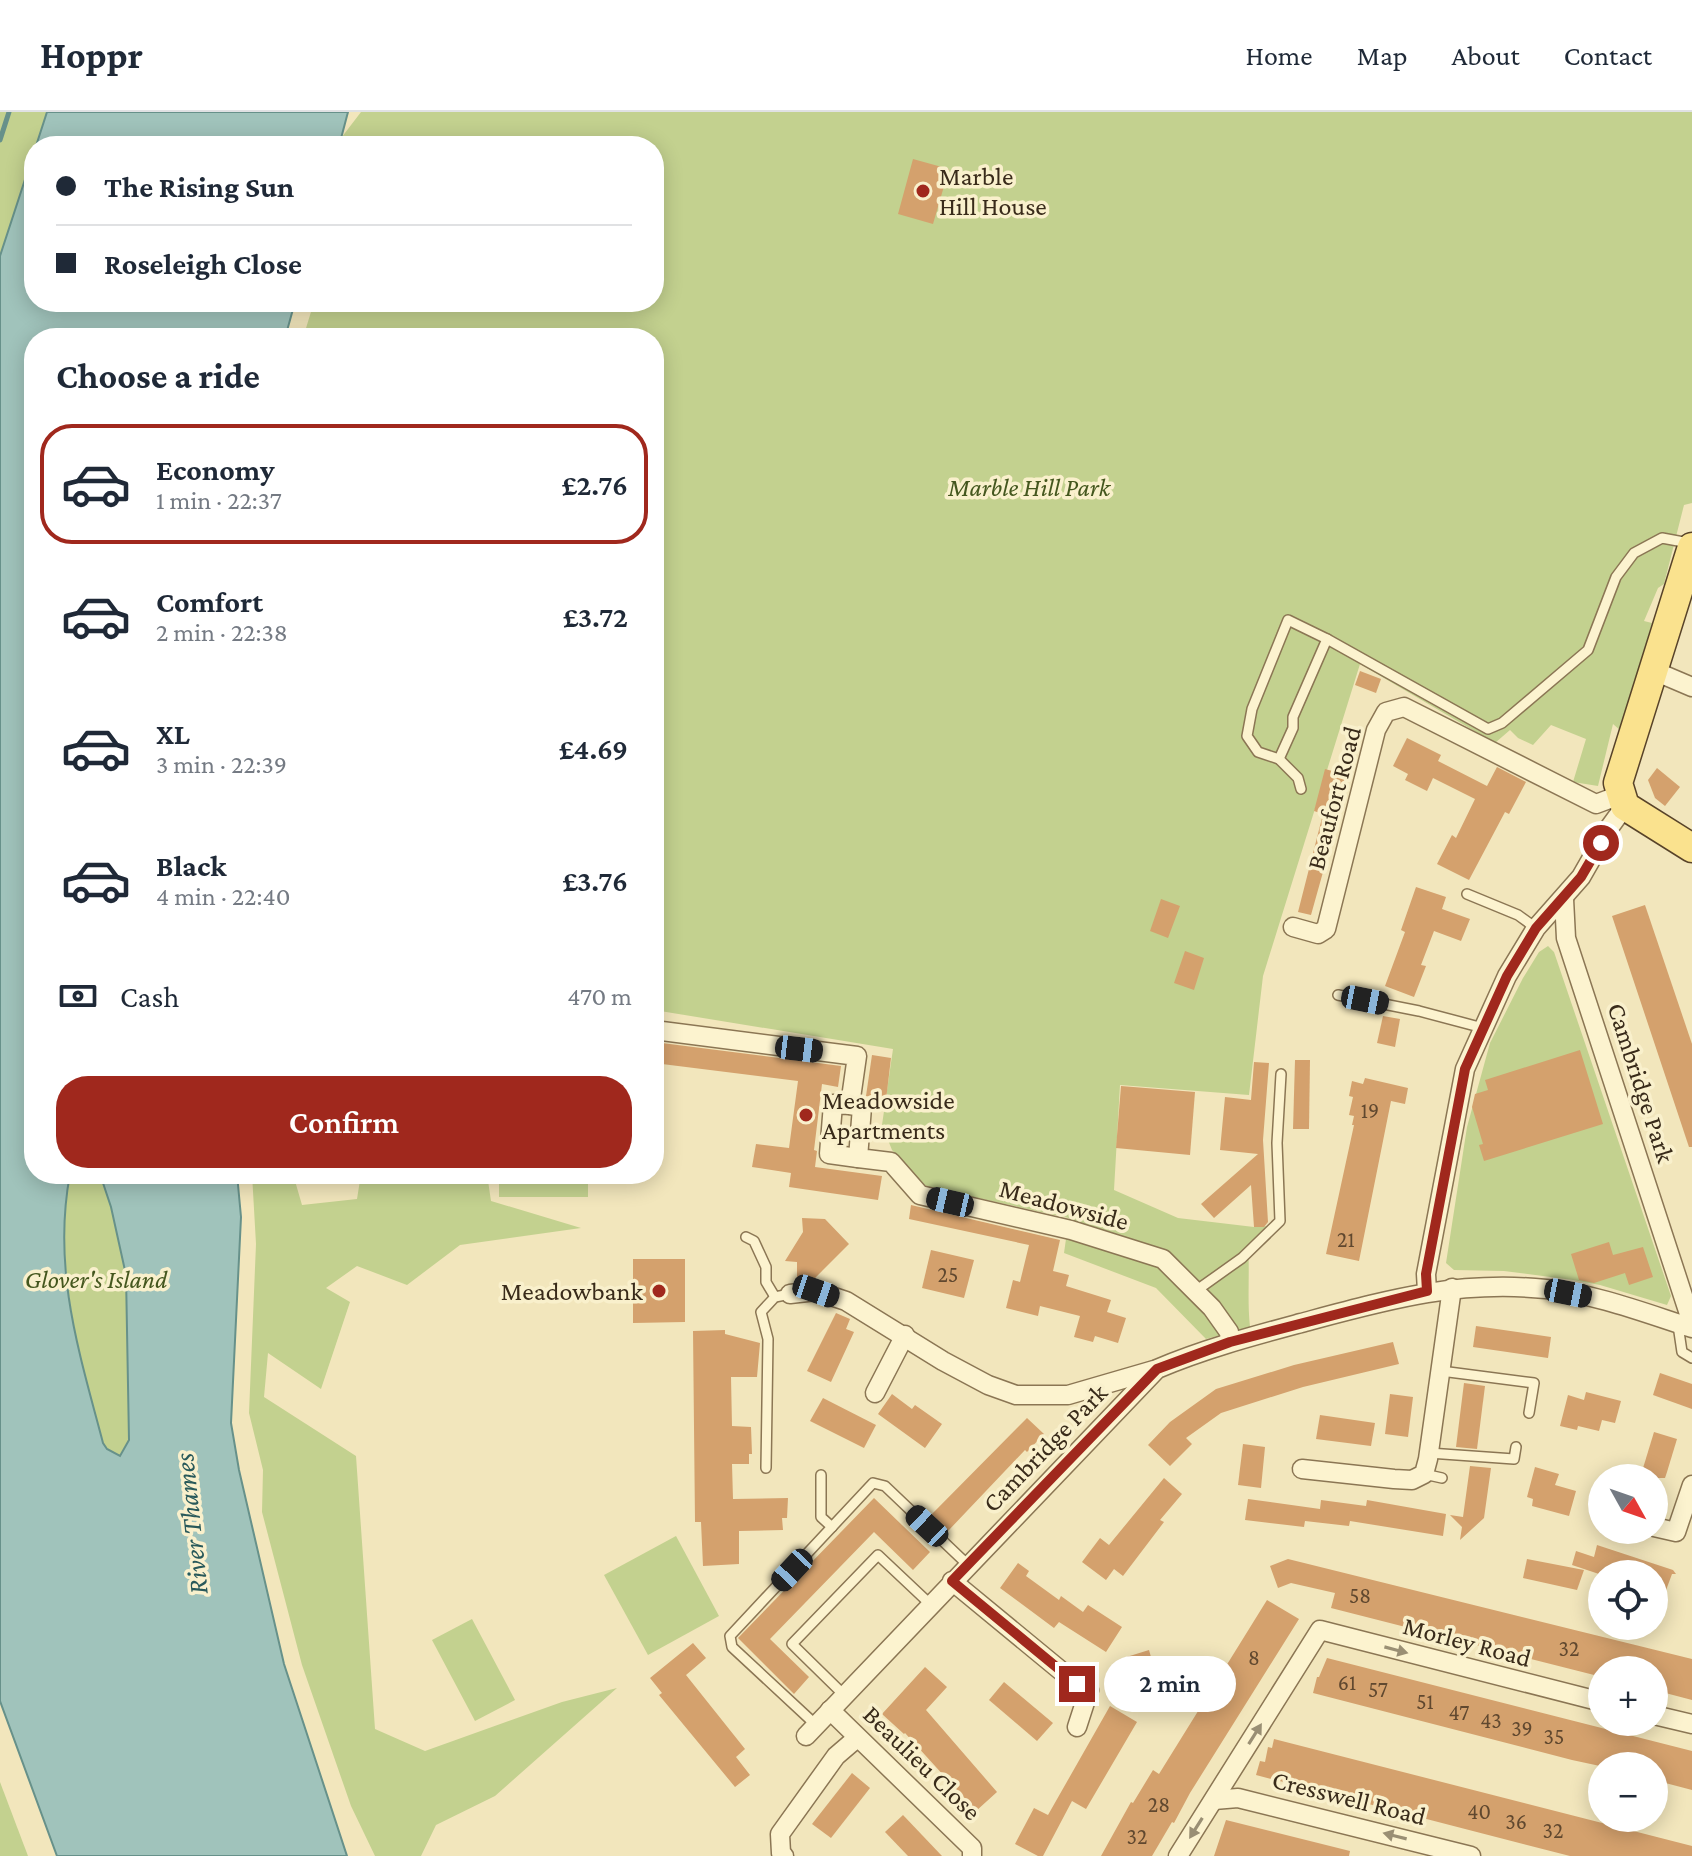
<!DOCTYPE html>
<html lang="en">
<head>
<meta charset="utf-8">
<style>
	body { margin:0; font-family:"Crimson Pro",serif; background:#f2f2f3; color:#1f2937; height:100vh; display:flex; flex-direction:column; font-size:30px; white-space:nowrap }
	* { box-sizing:border-box; margin:0 }
	p { font-size:26px; color:#747a83 }
	.icon { flex:none; width:44px; height:44px; fill:none; stroke:currentColor; stroke-width:2; stroke-linecap:round; stroke-linejoin:round }
	.map { position:relative; flex:1; overflow:hidden }
	.sheet { position:absolute; left:24px; top:216px; width:640px; height:856px; display:flex; flex-direction:column; background:#fff; border-radius:32px; box-shadow:0 4px 20px #0003 }
	.sheet>* { flex:none }
	.top-card { position:absolute; left:24px; top:24px; width:640px; height:176px; border-radius:32px; box-shadow:0 4px 20px #0003; display:grid; align-content:center; height:176px; padding:0 32px; background:#fff }
	.needle { width:52px; rotate:130deg }
	.fabs { position:absolute; left:1588px; top:1352px; display:grid; gap:16px }
	.fabs a { display:grid; place-items:center; width:80px; height:80px; border-radius:50%; background:#fff; box-shadow:0 4px 20px #0003; font-size:40px }
	.end { position:absolute; width:36px; height:36px; margin:-18px; border:10px solid #a0281d; background:#fff; box-shadow:0 0 0 4px #fff }
	.from { border-radius:50% }
	.bubble { position:absolute; height:56px; border-radius:28px; background:#fff; box-shadow:0 4px 20px #0003; font-size:26px; font-weight:600; line-height:56px; text-align:center }
	.car { position:absolute; width:24px; height:48px; margin:-24px -12px; border-radius:10px; box-shadow:0 0 6px 2px #0007; background:linear-gradient(#222 24%,#8ab4d8 0 40%,#222 0 76%,#8ab4d8 0 86%,#222 0) }
	.top-card b { display:flex; align-items:center; gap:28px; height:76px; font-size:30px }
	.top-card b+b { border-top:2px solid #e0e1e3 }
	.top-card i { width:20px; height:20px; background:#1f2937 }
	ul { padding:0; list-style:none }
	li { display:flex; align-items:center; gap:24px; height:120px; margin:0 16px 12px; padding:0 16px; border:4px solid transparent; border-radius:32px }
	li div { flex:1 }
	li b { display:block; font-size:30px }
	li em { font-style:normal; font-weight:600 }
	li.on { border-color:#a0281d }
	li>.icon { width:72px; height:72px; stroke-width:1.5 }
	h2 { padding:0 32px; font-size:36px; line-height:96px }
	.pay { display:flex; align-items:center; gap:20px; height:88px; padding:0 32px; font-size:30px }
	.pay p { margin-inline-start:auto }
	.button { display:flex; gap:16px; margin-top:auto; padding:16px 32px }
	.button a { flex:1; height:92px; border-radius:32px; background:#a0281d; color:#fff; font-size:32px; font-weight:600; line-height:92px; text-align:center }
	header { display:flex; align-items:center; gap:48px; box-sizing:border-box; height:112px; padding:0 40px; background:#fff; border-bottom:2px solid #e0e1e3 }
	header strong { font-size:38px }
	nav { display:flex; gap:44px; margin-inline-start:auto; font-size:28px }
	.map>svg:first-child { display:block }
	.green { fill:#c3d18f }
	.water { fill:#a0c3bb; stroke:#67918a; stroke-width:2 }
	.lines { fill:none; stroke-linecap:round; stroke-linejoin:round }
	.stream { stroke:#67918a; stroke-width:5 }
	.building { fill:#d4a16d }
	.service-casing { stroke:#8b7654; stroke-width:12 }
	.minor-casing { stroke:#8b7654; stroke-width:21 }
	.primary-casing { stroke:#584329; stroke-width:31 }
	.service { stroke:#fcf3cf; stroke-width:9 }
	.minor { stroke:#fcf3cf; stroke-width:18 }
	.primary { stroke:#fae28e; stroke-width:28 }
	.oneway { fill:#9a8f74 }
	.route { stroke:#a0281d; stroke-width:10 }
	.poi-dot { fill:#a0281d; stroke:#f9f0cc; stroke-width:3 }
	.labels { text-anchor:middle; dominant-baseline:central; stroke-width:7; stroke-linejoin:round; paint-order:stroke }
	.number-label { font-size:22px; fill:#60482f }
	.poi-label { font-size:26px; fill:#392b1a; stroke:#f9f0cc; text-anchor:start }
	.park-label { font-size:26px; font-style:italic; fill:#44571e; stroke:#f9f0cc }
	.street-label { font-size:26px; fill:#392b1a; stroke:#f9f0cc }
	.water-label { font-size:28px; font-style:italic; fill:#28595a; stroke:#f9f0cc }
</style>
</head>
<body>
<header>
<strong>Hoppr</strong>
<nav><a>Home</a><a>Map</a><a>About</a><a>Contact</a></nav>
</header>
<div class="map">
<svg width="1692" height="1744" viewBox="0 0 1692 1744">
	<rect width="100%" height="100%" fill="#f2e6bc"/>
	<!-- green -->
	<g class="green">
		<path d="M0,0h68l-13,34h-21v50l-34,83z"/>
		<path d="M361,0h1331v391l-8,2 -20,79 -6,4 -14,33 8,2 -31,108 -8,-7 -15,62 -25,-4 13,-43 -35,-14 -18,20 -15,-7 -8,-8 -15,13 -135,-79 -97,312 -14,119 -129,-10 -6,105 64,28 76,9 15,-1 -21,19c2,28 -1,54 2,82l-44,12 -50,-51 -92,-35 5,-35 -142,-31 -35,-37 -10,-25 11,-76 -239,-39v-672h-351l11,-36h340v-156h-319z"/>
		<path d="M1548,834l6,6 117,344 -4,9 -67,-20 -27,-5 -69,-9 -50,-1 -8,-7 21,-136 23,-84 33,-65 16,-26z"/>
		<path d="M70,1062h30l11,33 15,68 3,165 -9,16 -13,-7 -4,-6c-24,-89 -50,-176 -33,-269z"/>
		<path d="M252,1062h41l9,31 55,-6 4,-25h126l4,27 90,27 -121,17 -53,40 -50,-19 -31,22 24,14 -29,87 -53,-36 -4,44 92,59 19,273 50,22 137,-49 55,-14 -122,108 -59,29 -15,31h-46l-24,-50 -49,-141 -40,-153 1,-42 -14,-57 7,-169z"/>
		<rect x="499" y="1062" width="89" height="23"/>
		<path d="M676,1424l43,80 -71,39 -44,-80z"/>
		<path d="M472,1507l43,81 -40,21 -43,-81z"/>
		<path d="M0,1670l28,74h-28z"/>
	</g>
	<!-- water -->
	<g class="water">
		<path d="M47,0h301l-9,34h-303z"/>
		<path d="M34,40v150h261l-10,36h-251v836h36c-18,95 9,178 33,269l4,6 13,7 9,-16 -3,-165 -15,-68 -11,-33h137l4,43 -10,206 8,47 45,194 63,192h-290l-57,-155v-1445z"/>
	</g>
	<g class="lines">
		<!-- stream -->
		<path class="stream" d="M0,28l9,-28"/>
	</g>
	<!-- building -->
	<g class="building">
		<path d="M913,47l36,10 -16,55 -35,-10z"/>
		<path d="M1360,559l21,8 -5,14 -21,-8z"/>
		<path d="M1407,626l34,17 -3,6 49,25 10,-19 29,15 -17,32 -4,-2 -36,68 -32,-16 15,-29 4,3 19,-39 -42,-21 -6,13 -22,-11 3,-6 -15,-8z"/>
		<path d="M1346,631l12,4 -47,168 -13,-3 25,-98 -9,-3 11,-42 11,3z"/>
		<path d="M1657,656l23,19 -15,19 -10,-8 -7,-18z"/>
		<path d="M1416,775l30,10 -4,12 28,10 -9,22 -27,-10 -13,34 5,1 -12,31 -29,-11 20,-54 -4,-2z"/>
		<path d="M1161,787l19,7 -12,32 -18,-7z"/>
		<path d="M1645,793l47,139v103h-3l-77,-231z"/>
		<path d="M1185,839l19,7 -10,32 -20,-7z"/>
		<path d="M1383,904l17,3 -5,28 -18,-4z"/>
		<path d="M654,930l187,24 -3,21 -16,-3 -8,66 3,1 -2,16 67,9 -4,24 -89,-13 2,-14 -39,-6 4,-23 33,4 9,-67 -144,-18z"/>
		<path d="M1580,938l23,74 -119,37 -5,-16 4,-1 -11,-37 3,-13 13,-4 -3,-10z"/>
		<path d="M872,943l19,3 -5,42 -20,-4z"/>
		<path d="M1295,948h15l-1,69h-16z"/>
		<path d="M1254,950l15,1 -6,77 5,82 -4,5h-10l-3,-42 -37,33 -13,-14 57,-50 -38,-4 5,-53 26,3z"/>
		<path d="M1365,966l43,10 -3,16 -14,-3 -32,160 -33,-7 28,-129h-2l2,-9 -5,-1 4,-18 -4,-1 3,-15 11,3z"/>
		<path d="M1121,974l74,6 -5,63 -74,-7z"/>
		<path d="M911,1093l149,35 -7,31 16,4 -3,11 45,14 -4,12 19,6 -8,25 -23,-7 -2,6 -19,-5 6,-21 -40,-10 -2,10 -32,-8 7,-28 7,2 9,-37 -120,-26z"/>
		<path d="M802,1106l23,1 24,25 -35,35 -17,2v-19l-12,-1 18,-29z"/>
		<path d="M1609,1130l4,13 30,-8 10,30 -24,8 -4,-12 -31,10 -15,-3 -8,-26z"/>
		<path d="M931,1138l43,10 -10,38 -42,-10z"/>
		<path d="M633,1147h52v63l-52,1z"/>
		<path d="M836,1201l14,6 -4,10 8,3 -23,50 -24,-11z"/>
		<path d="M1476,1214l75,11 -3,21 -75,-11z"/>
		<path d="M725,1218v4l35,9 -3,34h-26l1,49 19,1 1,27h-3v10h-17l1,35 55,-1 -1,20h-5l1,12 -44,1v33l-36,2 -2,-44h-6l-2,-191z"/>
		<path d="M1393,1230l6,22 -96,23 -82,26 -35,25 6,6 -22,22 -22,-21 22,-23 46,-33 78,-24z"/>
		<path d="M1660,1261l32,11v25l-39,-14z"/>
		<path d="M1464,1271l21,3 -8,63 -21,-2z"/>
		<path d="M1586,1280l35,9 -6,22 -13,-3 -3,11 -21,-5 -1,4 -17,-4 8,-31 16,5z"/>
		<path d="M892,1282l20,15 3,-4 27,19 -17,24 -47,-34z"/>
		<path d="M1390,1282l23,3 -5,40 -23,-3z"/>
		<path d="M823,1286l53,27 -12,23 -54,-27z"/>
		<path d="M1320,1303l55,8 -4,23 -55,-7z"/>
		<path d="M1027,1306l17,16 -17,18 -2,-2 -77,81 -17,-16z"/>
		<path d="M1654,1320l23,7 -10,33 -2,6h-25z"/>
		<path d="M1243,1332l22,3 -4,41 -23,-3z"/>
		<path d="M1470,1354l21,2 -7,50 -24,22 2,-13 -12,-12 13,2z"/>
		<path d="M1535,1355l24,7 -4,11 21,6 -7,25 -37,-10 1,-7 -6,-2z"/>
		<path d="M1164,1366l18,16 -22,26 4,2 -41,54 -9,-7 -8,11 -24,-18 18,-24 9,7z"/>
		<path d="M874,1386l56,54 -17,18 -39,-38 -104,107 39,38 -15,17 -56,-56z"/>
		<path d="M1248,1387l72,10 1,-9 45,6 1,-6 79,14 -3,22 -93,-15 -1,5 -44,-5 -1,6 -59,-7z"/>
		<path d="M1597,1433l76,25 3,4h-4l-7,19 -11,-4v-15h-55l-27,-9 4,-14 18,6z"/>
		<path d="M1288,1447l404,100v41l-38,-10v-20h-52v7l-271,-69 4,-15 -44,-10 -13,5 -8,-22z"/>
		<path d="M1527,1447l57,11 -7,20 -54,-12z"/>
		<path d="M1018,1451l11,8 -3,5 33,24 2,-4 22,16 5,-7 34,22 -16,25 -47,-30 -5,6 -54,-40z"/>
		<path d="M1267,1488l32,19 -109,174 -16,30 -2,-1 -20,34h-51l30,-54 2,1 20,-33 6,4z"/>
		<path d="M693,1531l13,15 -20,17 59,74 -9,8 14,18 -15,12 -76,-92 3,-2 -12,-15z"/>
		<path d="M1149,1538l11,39 -29,9 -11,-39z"/>
		<path d="M1327,1546l365,93v39l-38,-10v-14h-54l-28,-6 -259,-67 4,-16h2z"/>
		<path d="M925,1555l22,20 -21,23 71,82 -21,19 -71,-78 -1,1 -22,-20z"/>
		<path d="M1004,1570l49,41 -16,18 -48,-41z"/>
		<path d="M1110,1594l27,16 -51,87 -14,-8 -29,55h-5l-23,-12 19,-36 14,7z"/>
		<path d="M1274,1627l418,107v10h-122l-314,-81 4,-14 5,1 3,-15 4,1z"/>
		<path d="M852,1661l18,15 -39,50 -19,-14z"/>
		<path d="M903,1703l39,41h-34l-23,-24z"/>
		<path d="M1226,1708l124,31 -1,5h-135z"/>
	</g>
	<g class="lines">
		<!-- service casing -->
		<g class="service-casing">
			<g id="service">
				<path d="M1288,508l39,19 -34,78v11l-14,31 -21,-7 -11,-16 5,-27z"/>
				<path d="M1327,527l161,90 14,-6 86,-73 28,-73 18,-24 28,-15 27,5"/>
				<path d="M1279,647l19,19 3,11"/>
				<path d="M1467,782l51,21 18,13"/>
				<path d="M1338,883l81,16 64,17"/>
				<path d="M746,1125l8,4 12,26v15l9,15"/>
				<path d="M1197,1178l45,-32 38,-37 -3,-78 4,-69"/>
				<path d="M1678,1213l4,27 10,6"/>
				<path d="M1441,1259l93,12 -5,30"/>
				<path d="M1429,1341l85,6 2,-12"/>
				<path d="M766,1356l2,-129 -7,-27 14,-15 15,-3"/>
				<path d="M1424,1362l18,4"/>
				<path d="M821,1363v42l11,10"/>
				<path d="M844,1583l-52,-51 86,-89 52,49"/>
				<path d="M816,1613l-84,-78 -2,-11 143,-153 12,3 83,79"/>
			</g>
		</g>
		<!-- minor casing -->
		<g class="minor-casing">
			<g id="minor">
				<path d="M1652,558l40,17"/>
				<path d="M1564,787l2,39 123,376 -3,12"/>
				<path d="M1293,815l25,7 8,-5 50,-199 10,-18 18,-5 192,97 24,-9"/>
				<path d="M654,918l203,26 -7,49 12,2 -4,51 33,4 29,33 151,35 92,29 49,49 17,24 1,10"/>
				<path d="M850,993l-17,-1 -4,50 29,4"/>
				<path d="M1427,1179l-1,-17 39,-205 42,-93 29,-48 45,-51 28,-49 16,-22"/>
				<path d="M790,1182l26,-3 30,10 97,60 45,24 28,10h52l86,-25"/>
				<path d="M875,1281l30,-58"/>
				<path d="M1302,1357l92,10 18,1 12,-6 4,-15 24,-171"/>
				<path d="M1654,1415l22,5 16,-47"/>
				<path d="M952,1469l125,103 12,6 -12,37"/>
				<path d="M830,1598l142,138v8"/>
				<path d="M1654,1603l38,9"/>
				<path d="M806,1624l351,-367c47,-20 96,-33 144,-46 86,-23 155,-43 245,-34 50,5 99,24 146,39"/>
				<path d="M1214,1688l24,-2 233,58"/>
				<path d="M784,1744l-3,-3 -1,-19 56,-78 21,-18"/>
				<path d="M1178,1744l142,-226 282,72"/>
			</g>
		</g>
		<!-- primary casing -->
		<g class="primary-casing">
			<path id="primary" d="M1692,435l-74,236 7,23 67,42"/>
		</g>
		<!-- service -->
		<use href="#service" class="service"/>
		<!-- minor -->
		<use href="#minor" class="minor"/>
		<!-- primary -->
		<use href="#primary" class="primary"/>
	</g>
	<!-- one-way arrows -->
	<defs><path id="oneway-solid" d="M-6-.8H1V-3.2L6.5 0L1 3.2V.8H-6Z" transform="scale(2)"/></defs>
	<g class="oneway">
		<use href="#oneway-solid" transform="translate(1396 1538) rotate(15)"/>
		<use href="#oneway-solid" transform="translate(1255 1622) rotate(-58)"/>
		<use href="#oneway-solid" transform="translate(1196 1716) rotate(122)"/>
		<use href="#oneway-solid" transform="translate(1395 1724) rotate(-166)"/>
	</g>
	<g class="lines">
		<!-- route -->
		<path class="route" d="M1077,1572l-125,-103 205,-212 73,-27 197,-51 -1,-17 39,-205 42,-93 29,-48 45,-51 20,-34"/>
	</g>
	<!-- markers -->
	<g class="poi-dot">
		<circle cx="923" cy="79" r="8"/>
		<circle cx="806" cy="1003" r="8"/>
		<circle cx="659" cy="1179" r="8"/>
	</g>
	<g class="labels">
		<!-- number labels -->
		<g class="number-label">
			<text x="1370" y="998">19</text>
			<text x="1346" y="1127">21</text>
			<text x="948" y="1162">25</text>
			<text x="1360" y="1483">58</text>
			<text x="1569" y="1536">32</text>
			<text x="1254" y="1545">8</text>
			<text x="1347" y="1570">61</text>
			<text x="1378" y="1577">57</text>
			<text x="1425" y="1589">51</text>
			<text x="1459" y="1600">47</text>
			<text x="1491" y="1608">43</text>
			<text x="1522" y="1616">39</text>
			<text x="1554" y="1624">35</text>
			<text x="1159" y="1692">28</text>
			<text x="1479" y="1699">40</text>
			<text x="1516" y="1709">36</text>
			<text x="1553" y="1718">32</text>
			<text x="1137" y="1724">32</text>
		</g>
		<!-- poi labels -->
		<g class="poi-label">
			<text x="939" y="64">Marble<tspan x="939" dy="30">Hill House</tspan></text>
			<text x="822" y="988">Meadowside<tspan x="822" dy="30">Apartments</tspan></text>
			<text x="643" y="1179" text-anchor="end">Meadowbank</text>
		</g>
		<!-- park labels -->
		<g class="park-label">
			<text x="1029" y="375">Marble Hill Park</text>
			<text x="96" y="1167">Glover's Island</text>
		</g>
		<!-- street labels -->
		<g class="street-label">
			<text transform="translate(1334 686) rotate(-75)">Beaufort Road</text>
			<text transform="translate(1641 971) rotate(72)">Cambridge Park</text>
			<text transform="translate(1064 1093) rotate(15)">Meadowside</text>
			<text transform="translate(1045 1336) rotate(-46)">Cambridge Park</text>
			<text transform="translate(1467 1530) rotate(15)">Morley Road</text>
			<text transform="translate(922 1651) rotate(44)">Beaulieu Close</text>
			<text transform="translate(1349 1686) rotate(14)">Cresswell Road</text>
		</g>
		<!-- water labels -->
		<g class="water-label">
			<text transform="translate(191 1412) rotate(-96)">River Thames</text>
		</g>
	</g>
</svg>
<div class="fabs">
<a><svg class="needle" viewBox="-14 -14 28 28"><path d="M0-13l5 13h-10z" fill="#e53935"/><path d="M0 13l5-13h-10z" fill="#747a83"/></svg></a>
<a><svg class="icon" aria-label="locate" viewBox="0 0 24 24"><circle cx="12" cy="12" r="6"/><path d="M12 2v4M12 18v4M2 12h4M18 12h4"/></svg></a>
<a>+</a>
<a>−</a>
</div>
<i class="end from" style="left:1601px;top:731px"></i>
<i class="end" style="left:1077px;top:1572px"></i>
<div class="bubble" style="left:1104px;top:1544px;width:132px">2 min</div>
<i class="car" style="left:1365px;top:888px;rotate:101deg"></i>
<i class="car" style="left:799px;top:937px;rotate:97deg"></i>
<i class="car" style="left:950px;top:1090px;rotate:283deg"></i>
<i class="car" style="left:816px;top:1179px;rotate:109deg"></i>
<i class="car" style="left:1568px;top:1181px;rotate:101deg"></i>
<i class="car" style="left:927px;top:1414px;rotate:313deg"></i>
<i class="car" style="left:792px;top:1458px;rotate:223deg"></i>
<div class="top-card">
<b><i class="from"></i>The Rising Sun</b>
<b><i></i>Roseleigh Close</b>
</div>
<section class="sheet">
<h2>Choose a ride</h2>
<ul>
<li class="on"><svg class="icon" aria-label="car" viewBox="0 0 24 24"><path d="M5 17H2v-5l4-1 3-4h7l3 4 3 1v5h-3M9 17h6M6 11h13"/><circle cx="7" cy="17" r="2"/><circle cx="17" cy="17" r="2"/></svg><div><b>Economy</b><p>1 min · 22:37</p></div><em>£2.76</em></li>
<li><svg class="icon" aria-label="car" viewBox="0 0 24 24"><path d="M5 17H2v-5l4-1 3-4h7l3 4 3 1v5h-3M9 17h6M6 11h13"/><circle cx="7" cy="17" r="2"/><circle cx="17" cy="17" r="2"/></svg><div><b>Comfort</b><p>2 min · 22:38</p></div><em>£3.72</em></li>
<li><svg class="icon" aria-label="car" viewBox="0 0 24 24"><path d="M5 17H2v-5l4-1 3-4h7l3 4 3 1v5h-3M9 17h6M6 11h13"/><circle cx="7" cy="17" r="2"/><circle cx="17" cy="17" r="2"/></svg><div><b>XL</b><p>3 min · 22:39</p></div><em>£4.69</em></li>
<li><svg class="icon" aria-label="car" viewBox="0 0 24 24"><path d="M5 17H2v-5l4-1 3-4h7l3 4 3 1v5h-3M9 17h6M6 11h13"/><circle cx="7" cy="17" r="2"/><circle cx="17" cy="17" r="2"/></svg><div><b>Black</b><p>4 min · 22:40</p></div><em>£3.76</em></li>
</ul>
<div class="pay"><svg class="icon" aria-label="cash" viewBox="0 0 24 24"><path d="M3 7h18v10H3z"/><circle cx="12" cy="12" r="2"/></svg>Cash<p>470 m</p></div>
<div class="button"><a>Confirm</a></div>
</section>
</div>
</body>
</html>
